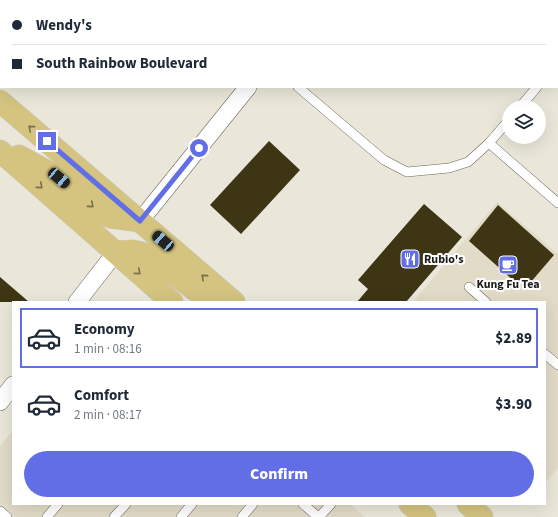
<!DOCTYPE html>
<html lang="en">
<head>
<meta charset="utf-8">
<style>
	body { margin:0; font-family:"Source Sans 3",sans-serif; background:#f6f6f7; color:#1f2937; height:100vh; display:flex; flex-direction:column; font-size:15px; white-space:nowrap }
	* { box-sizing:border-box; margin:0 }
	p { font-size:13px; color:#747a83 }
	.icon { flex:none; width:22px; height:22px; fill:none; stroke:currentColor; stroke-width:2; stroke-linecap:round; stroke-linejoin:round }
	.map { position:relative; flex:1; overflow:hidden }
	.details { position:absolute; left:12px; top:301px; width:534px; height:204px; display:flex; flex-direction:column; background:#fff; border-radius:0px; box-shadow:0 4px 16px #0002 }
	.details>* { flex:none }
	.banner { position:absolute; left:0px; top:0px; width:558px; height:88px; box-shadow:0 4px 16px #0002; display:grid; align-content:center; height:88px; padding:0 12px; background:#fff }
	.fabs { position:absolute; left:502px; top:100px; display:grid; gap:8px }
	.fabs a { display:grid; place-items:center; width:44px; height:44px; border-radius:50%; background:#fff; box-shadow:0 4px 16px #0002; font-size:20px }
	.end { position:absolute; width:18px; height:18px; margin:-9px; border:5px solid #626ee6; background:#fff; box-shadow:0 0 0 2px #fff }
	.from { border-radius:50% }
	.car { position:absolute; width:12px; height:24px; margin:-12px -6px; border-radius:5px; box-shadow:0 0 3px 1px #0007; background:linear-gradient(#222 24%,#8ab4d8 0 40%,#222 0 76%,#8ab4d8 0 86%,#222 0) }
	.banner b { display:flex; align-items:center; gap:14px; height:38px; font-size:15px }
	.banner b+b { border-top:1px solid #e0e1e3 }
	.banner i { width:10px; height:10px; background:#1f2937 }
	ul { padding:7px 0 0; list-style:none }
	li { display:flex; align-items:center; gap:12px; height:60px; margin:0 8px 6px; padding:0 4px; border:2px solid transparent; border-radius:0px }
	li div { flex:1 }
	li b { display:block; font-size:15px }
	li em { font-style:normal; font-weight:800 }
	li.on { border-color:#626ee6 }
	li>.icon { width:36px; height:36px; stroke-width:1.5 }
	.button { display:flex; gap:8px; margin-top:auto; padding:8px 12px }
	.button a { flex:1; height:46px; border-radius:24px; background:#626ee6; color:#fff; font-size:16px; font-weight:800; line-height:46px; text-align:center }
	.map>svg:first-child { display:block }
	.built { fill:#e1dbc7 }
	.building { fill:#3e3514 }
	.lines { fill:none; stroke-linecap:round; stroke-linejoin:round }
	.service-casing { stroke:#6b685c; stroke-width:10 }
	.minor-casing { stroke:#6b685c; stroke-width:18 }
	.primary-casing { stroke:#c9c9c7; stroke-width:23 }
	.service { stroke:#fff; stroke-width:9 }
	.minor { stroke:#fff; stroke-width:17 }
	.primary { stroke:#d4c480; stroke-width:22 }
	.oneway { stroke:#78704c }
	.route { stroke:#626ee6; stroke-width:5 }
	.labels { text-anchor:middle; dominant-baseline:central; stroke-width:4; stroke-linejoin:round; paint-order:stroke }
	.poi-label { font-size:12px; font-weight:bold; fill:#1d1c17; stroke:#fff; text-anchor:start }
</style>
</head>
<body>
<div class="map">
<svg width="558" height="517" viewBox="0 0 558 517">
	<rect width="100%" height="100%" fill="#eae7da"/>
	<!-- built -->
	<g class="built">
		<path d="M497,202l61,52v214l-13,15v-181h-132z"/>
		<path d="M13,430v74h337l15,13h-365v-71z"/>
	</g>
	<!-- building -->
	<g class="building">
		<path d="M269,141l31,29 -59,64 -31,-29z"/>
		<path d="M424,204l38,33 -56,65h-49l11,-13 -10,-9z"/>
		<path d="M498,205l56,50 -24,28 -16,-2 -45,-40z"/>
		<path d="M0,277l29,25h-29z"/>
	</g>
	<g class="lines">
		<!-- service casing -->
		<g class="service-casing">
			<g id="service">
				<path d="M540,0l2,1"/>
				<path d="M557,13l1,1"/>
				<path d="M557,63l1,-1"/>
				<path d="M298,87l86,73 23,12 42,-4 19,-6 21,-19 20,-23"/>
				<path d="M520,107l17,-20"/>
				<path d="M489,143l69,60"/>
				<path d="M469,287l17,15"/>
				<path d="M545,354l13,11"/>
				<path d="M303,504l15,13"/>
				<path d="M0,511l7,6"/>
				<path d="M47,517l11,-13"/>
				<path d="M114,517l12,-13"/>
				<path d="M181,517l11,-13"/>
				<path d="M242,517l11,-13"/>
				<path d="M319,517l12,-13"/>
			</g>
		</g>
		<!-- minor casing -->
		<g class="minor-casing">
			<g id="minor">
				<path d="M317,1l1,-1"/>
				<path d="M140,221l108,-134"/>
				<path d="M77,302l39,-50"/>
				<path d="M0,402l13,-17"/>
			</g>
		</g>
		<!-- primary casing -->
		<g class="primary-casing">
			<g id="primary">
				<path d="M0,101l234,201"/>
				<path d="M0,151l172,151"/>
				<path d="M19,156l40,22 43,35 8,4 30,4"/>
				<path d="M116,252l17,-1 9,2 11,5 58,44"/>
				<path d="M410,504l15,13"/>
				<path d="M468,504l14,13"/>
			</g>
		</g>
		<!-- service -->
		<use href="#service" class="service"/>
		<!-- minor -->
		<use href="#minor" class="minor"/>
		<!-- primary -->
		<use href="#primary" class="primary"/>
	</g>
	<!-- one-way arrows -->
	<defs><path id="oneway-chevron" d="M-2-3.5L2.5 0L-2 3.5" fill="none" stroke-width="1.6" stroke-linecap="round" stroke-linejoin="round"/></defs>
	<g class="oneway">
		<use href="#oneway-chevron" transform="translate(31 128) rotate(-139)"/>
		<use href="#oneway-chevron" transform="translate(40 186) rotate(41)"/>
		<use href="#oneway-chevron" transform="translate(91 205) rotate(40)"/>
		<use href="#oneway-chevron" transform="translate(138 272) rotate(41)"/>
		<use href="#oneway-chevron" transform="translate(204 277) rotate(-139)"/>
	</g>
	<g class="lines">
		<!-- route -->
		<path class="route" d="M47,141l93,80 59,-73"/>
	</g>
	<!-- icons -->
	<defs>
		<g id="restaurant-square" transform="scale(1)"><rect x="-9" y="-9" width="18" height="18" rx="4" fill="#626ee6" stroke="#fff"/><path d="M-5-6h1v4h1v-4h1v4h1v-4h1v5L-1.5 .5V6h-2V.5L-5-1ZM5-6V6H3V1.5H1.5Q1.5-4 5-6Z" fill="#fff"/></g>
		<g id="cafe-square" transform="scale(1)"><rect x="-9" y="-9" width="18" height="18" rx="4" fill="#626ee6" stroke="#fff"/><path d="M-5.5-4.5H6V0H3Q3 3.5 0 3.5H-2.5Q-5.5 3.5-5.5 0ZM3-3.2v2h1.7v-2ZM-6 4.5H4V6H-6Z" fill="#fff"/></g>
	</defs>
	<g fill-rule="evenodd">
		<use href="#restaurant-square" x="410" y="259"/>
		<use href="#cafe-square" x="508" y="265"/>
	</g>
	<g class="labels">
		<!-- poi labels -->
		<g class="poi-label">
			<text x="424" y="259">Rubio's</text>
			<text x="508" y="284" text-anchor="middle">Kung Fu Tea</text>
		</g>
	</g>
</svg>
<div class="fabs">
<a><svg class="icon" aria-label="layers" viewBox="0 0 24 24"><path d="M12 4l9 5-9 5-9-5zM3 14l9 5 9-5"/></svg></a>
</div>
<i class="end from" style="left:199px;top:148px"></i>
<i class="end" style="left:47px;top:141px"></i>
<i class="car" style="left:59px;top:178px;rotate:130deg"></i>
<i class="car" style="left:163px;top:241px;rotate:311deg"></i>
<div class="banner">
<b><i class="from"></i>Wendy's</b>
<b><i></i>South Rainbow Boulevard</b>
</div>
<section class="details">
<ul>
<li class="on"><svg class="icon" aria-label="car" viewBox="0 0 24 24"><path d="M5 17H2v-5l4-1 3-4h7l3 4 3 1v5h-3M9 17h6M6 11h13"/><circle cx="7" cy="17" r="2"/><circle cx="17" cy="17" r="2"/></svg><div><b>Economy</b><p>1 min · 08:16</p></div><em>$2.89</em></li>
<li><svg class="icon" aria-label="car" viewBox="0 0 24 24"><path d="M5 17H2v-5l4-1 3-4h7l3 4 3 1v5h-3M9 17h6M6 11h13"/><circle cx="7" cy="17" r="2"/><circle cx="17" cy="17" r="2"/></svg><div><b>Comfort</b><p>2 min · 08:17</p></div><em>$3.90</em></li>
</ul>
<div class="button"><a>Confirm</a></div>
</section>
</div>
</body>
</html>
